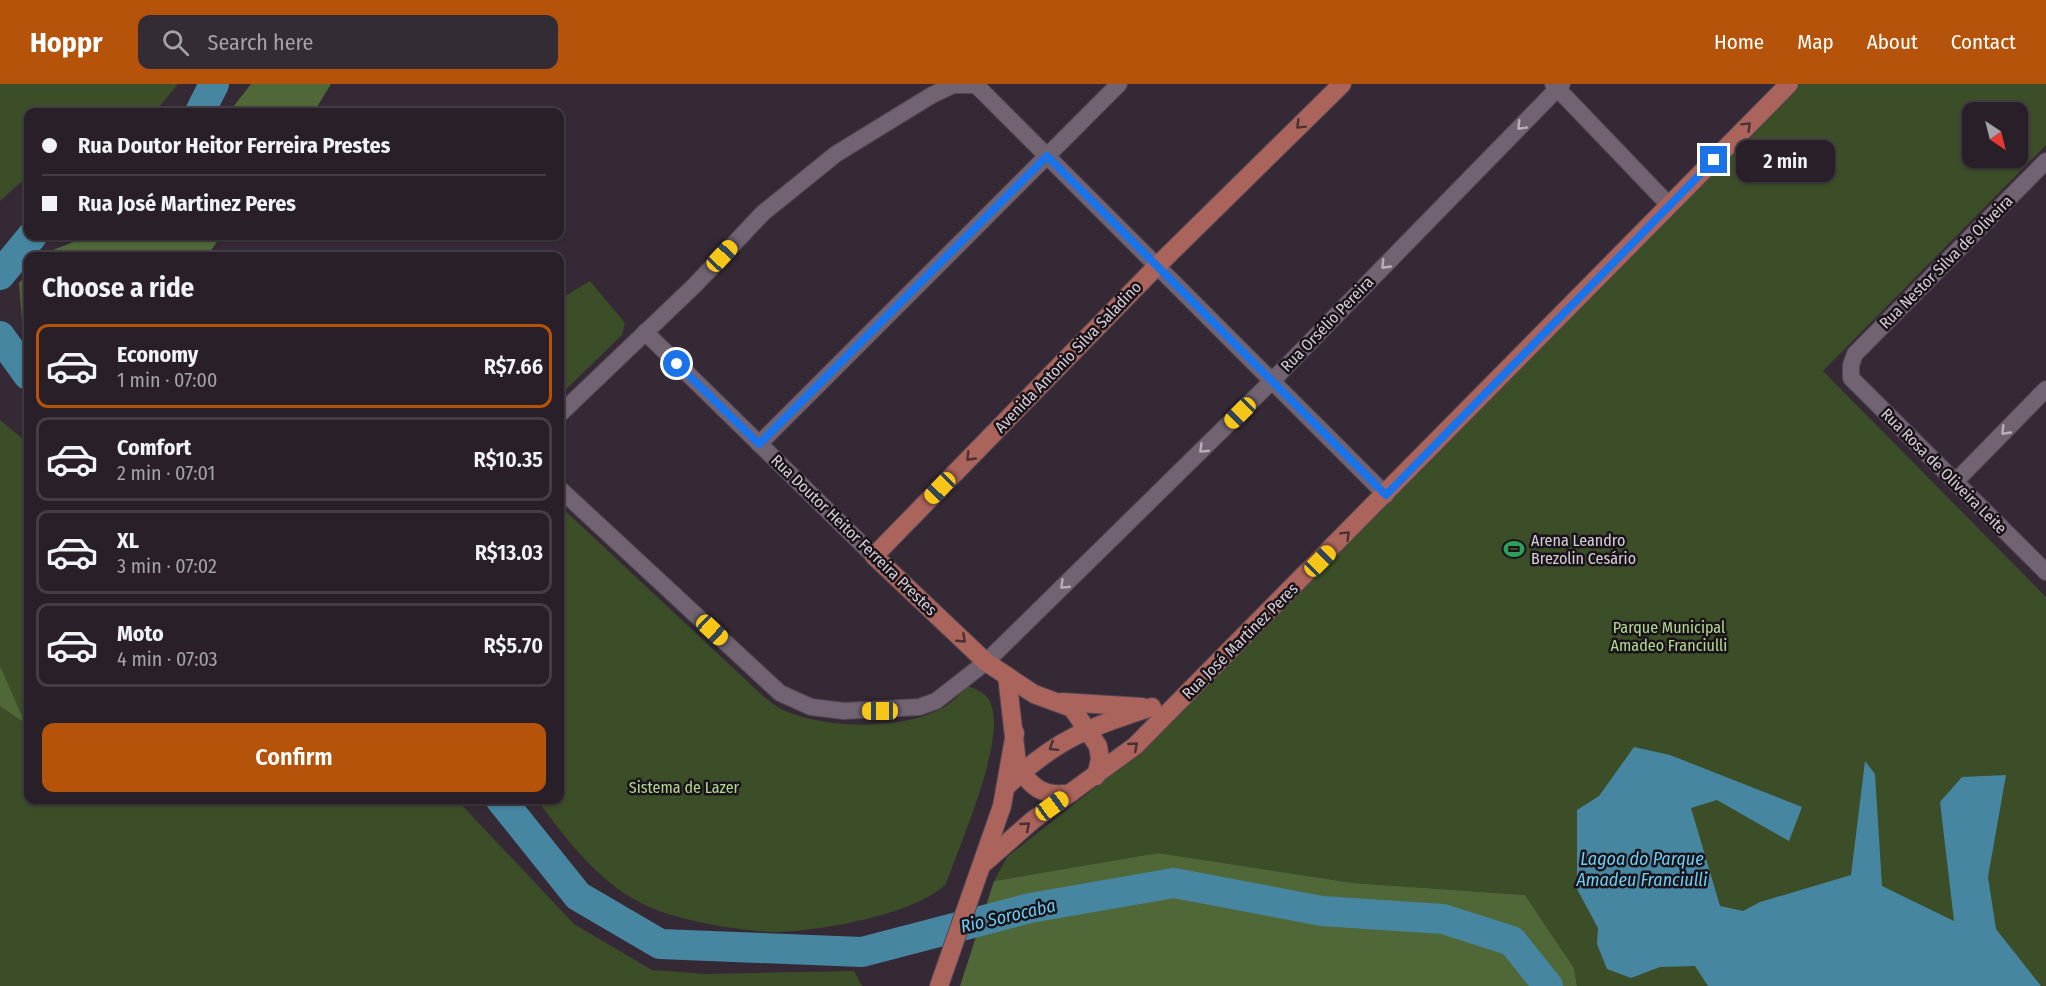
<!DOCTYPE html>
<html lang="en">
<head>
<meta charset="utf-8">
<style>
	body { margin:0; font-family:"Fira Sans Condensed",sans-serif; background:#342c34; color:#f1f3f6; height:100vh; display:flex; flex-direction:column; font-size:22px; white-space:nowrap }
	* { box-sizing:border-box; margin:0 }
	p { font-size:20px; color:#a5a2a8 }
	.icon { flex:none; width:33px; height:33px; fill:none; stroke:currentColor; stroke-width:2; stroke-linecap:round; stroke-linejoin:round }
	.map { position:relative; flex:1; overflow:hidden }
	.side { position:absolute; left:24px; top:168px; width:540px; height:552px; display:flex; flex-direction:column; background:#281f28; border-radius:12px; box-shadow:0 2px 4px #0004,0 0 0 2px #443d45 }
	.side>* { flex:none }
	.banner { position:absolute; left:24px; top:24px; width:540px; height:132px; border-radius:12px; box-shadow:0 2px 4px #0004,0 0 0 2px #443d45; display:grid; align-content:center; height:132px; padding:0 18px; background:#281f28 }
	.needle { width:39px; rotate:145deg }
	.controls { position:absolute; left:1962px; top:18px; display:grid; gap:12px }
	.controls a { display:grid; place-items:center; width:66px; height:66px; border-radius:12px; background:#281f28; box-shadow:0 2px 4px #0004,0 0 0 2px #443d45; font-size:30px }
	.end { position:absolute; width:27px; height:27px; margin:-14px; border:8px solid #1a73e8; background:#fff; box-shadow:0 0 0 3px #fff }
	.from { border-radius:50% }
	.bubble { position:absolute; height:42px; border-radius:12px; background:#281f28; box-shadow:0 2px 4px #0004,0 0 0 2px #443d45; font-size:20px; font-weight:600; line-height:42px; text-align:center }
	.car { position:absolute; width:18px; height:36px; margin:-18px -9px; border-radius:8px; box-shadow:0 0 4px 2px #0007; background:linear-gradient(#f5c518 24%,#345 0 40%,#f5c518 0 76%,#345 0 86%,#f5c518 0) }
	.banner b { display:flex; align-items:center; gap:21px; height:57px; font-size:22px }
	.banner b+b { border-top:2px solid #443d45 }
	.banner i { width:15px; height:15px; background:#f1f3f6 }
	ul { padding:0; list-style:none }
	li { display:flex; align-items:center; gap:18px; height:84px; margin:0 12px 9px; padding:0 6px; border:3px solid #443d45; border-radius:12px }
	li div { flex:1 }
	li b { display:block; font-size:22px }
	li em { font-style:normal; font-weight:600 }
	li.selected { border-color:#b45309 }
	li>.icon { width:54px; height:54px; stroke-width:1.5 }
	h2 { padding:0 18px; font-size:27px; line-height:72px }
	.action { display:flex; gap:12px; margin-top:auto; padding:12px 18px }
	.action a { flex:1; height:69px; border-radius:12px; background:#b45309; color:#fff; font-size:24px; font-weight:600; line-height:69px; text-align:center }
	header { display:flex; align-items:center; gap:36px; box-sizing:border-box; height:84px; padding:0 30px; background:#b45309; color:#fff }
	header strong { font-size:28px }
	nav { display:flex; gap:33px; margin-inline-start:auto; font-size:21px }
	.search { width:420px; height:54px; background:#342c34; display:flex; align-items:center; gap:15px; box-sizing:border-box; padding:0 21px; border-radius:12px; color:#a5a2a8; font-size:22px }
	.map>svg:first-child { display:block }
	.green { fill:#3b4e28; fill-rule:evenodd }
	.forest { fill:#506838 }
	.water { fill:#4686a1 }
	.lines { fill:none; stroke-linecap:round; stroke-linejoin:round }
	.river { stroke:#4686a1; stroke-width:30 }
	.minor-casing { stroke:#514652; stroke-width:18 }
	.major-casing { stroke:#514652; stroke-width:20 }
	.minor { stroke:#716372; stroke-width:16 }
	.major { stroke:#aa645c; stroke-width:18 }
	.oneway { stroke:#4c3031 }
	.oneway2 { stroke:#b9afba }
	.route { stroke:#1a73e8; stroke-width:8 }
	.labels { text-anchor:middle; dominant-baseline:central; stroke-width:5; stroke-linejoin:round; paint-order:stroke }
	.street-label { font-size:16px; fill:#d8d0d9; stroke:#1a141a }
	.poi-label { font-size:16px; fill:#d8d0d9; stroke:#1a141a; text-anchor:start }
	.park-label { font-size:16px; fill:#b3d98f; stroke:#1a141a }
	.water-label { font-size:18px; font-style:italic; fill:#6dcef5; stroke:#1a141a }
</style>
</head>
<body>
<header>
<strong>Hoppr</strong>
<div class="search"><svg class="icon" aria-label="search" viewBox="0 0 24 24"><circle cx="10" cy="10" r="6"/><path d="M15 15l6 6"/></svg>Search here</div>
<nav><a>Home</a><a>Map</a><a>About</a><a>Contact</a></nav>
</header>
<div class="map">
<svg width="2046" height="902" viewBox="0 0 2046 902">
	<rect width="100%" height="100%" fill="#352936"/>
	<!-- green -->
	<g class="green">
		<path d="M0,0h178l-23,28h-127v68l-8,3 -20,18z"/>
		<path d="M1800,0h246v61l-223,226 223,226v389h-469l-3,-18 -49,-73 -172,-12 -195,-30 -164,28 13,-24 138,-109zM1972,28h46v46h-46z"/>
		<path d="M590,197l35,42 -3,12 -62,60v-96z"/>
		<path d="M0,336l28,23v357h429l117,124 78,46 54,4 148,-3 8,15h-862z"/>
		<path d="M560,422l204,191c6,4 12,10 19,13 41,19 121,21 161,-3 9,-5 17,-15 24,-21 9,4 17,6 22,16 18,35 -31,144 -44,182 -31,31 -130,48 -173,48 -32,-1 -92,-11 -121,-24 -50,-20 -84,-67 -115,-108h23z"/>
	</g>
	<!-- forest -->
	<g class="forest">
		<path d="M251,0h80l-17,28h-85z"/>
		<path d="M89,152h132l-14,20h-161l7,-6z"/>
		<path d="M28,189v57l-6,-8 -3,-39z"/>
		<path d="M0,582l25,57 -25,-17z"/>
		<path d="M1158,769l195,30 172,12 49,73 3,18h-617l34,-105z"/>
	</g>
	<!-- water -->
	<path class="water" d="M1634,663l36,8 132,52 -13,34 -72,-41 -26,8 29,98 23,5 17,-9 91,-27 14,-114 10,13 7,112 72,35 -14,-119 22,-25 44,-2 -18,102 8,52 45,57h-333l-13,-20 -35,1 -29,11 -24,-9 -10,-25 1,-16 -21,-39v-79l22,-14z"/>
	<g class="lines">
		<!-- river -->
		<g class="river">
			<path d="M200,28l14,-28"/>
			<path d="M0,191l32,-39"/>
			<path d="M0,252l28,39"/>
			<path d="M501,716l77,96 82,48 202,8 168,-44 144,-25 148,28 121,8 69,22 36,45"/>
		</g>
		<!-- minor casing -->
		<g class="minor-casing">
			<g id="minor">
				<path d="M1553,0l116,121"/>
				<path d="M2046,77l-191,193 -4,11v13l195,194"/>
				<path d="M645,248l229,224"/>
				<path d="M560,330l135,-129 68,-72 73,-59 96,-59 21,-10h23l410,410"/>
				<path d="M759,360l360,-360"/>
				<path d="M1955,398l91,-93"/>
				<path d="M560,405l220,204 31,14 33,4 75,-4 17,-6 50,-39 286,-281 290,-297"/>
			</g>
		</g>
		<!-- major casing -->
		<g class="major-casing">
			<g id="major">
				<path d="M1007,592l10,87c12,24 27,35 54,30"/>
				<path d="M1062,618l80,5"/>
				<path d="M1096,692l4,-17 -2,-13 -26,-38 -38,-14 -48,-32 -112,-106 283,-290 185,-182"/>
				<path d="M1008,701c50,-47 80,-57 144,-78"/>
				<path d="M984,779l49,-43 102,-74 654,-662"/>
				<path d="M939,902l63,-180 13,-73"/>
			</g>
		</g>
		<!-- minor -->
		<use href="#minor" class="minor"/>
		<!-- major -->
		<use href="#major" class="major"/>
	</g>
	<!-- one-way arrows -->
	<defs><path id="oneway-chevron" d="M-2-3.5L2.5 0L-2 3.5" fill="none" stroke-width="1.6" stroke-linecap="round" stroke-linejoin="round" transform="scale(1.5)"/></defs>
	<g class="oneway">
		<use href="#oneway-chevron" transform="translate(1300 41) rotate(135)"/>
		<use href="#oneway-chevron" transform="translate(1747 42) rotate(-45)"/>
		<use href="#oneway-chevron" transform="translate(970 373) rotate(134)"/>
		<use href="#oneway-chevron" transform="translate(1346 451) rotate(-45)"/>
		<use href="#oneway-chevron" transform="translate(962 555) rotate(43)"/>
		<use href="#oneway-chevron" transform="translate(1134 662) rotate(-41)"/>
		<use href="#oneway-chevron" transform="translate(1053 663) rotate(148)"/>
		<use href="#oneway-chevron" transform="translate(1026 742) rotate(-41)"/>
	</g>
	<g class="oneway2">
		<use href="#oneway-chevron" transform="translate(1521 42) rotate(134)"/>
		<use href="#oneway-chevron" transform="translate(1385 181) rotate(134)"/>
		<use href="#oneway-chevron" transform="translate(2005 347) rotate(134)"/>
		<use href="#oneway-chevron" transform="translate(1203 365) rotate(136)"/>
		<use href="#oneway-chevron" transform="translate(1064 501) rotate(136)"/>
	</g>
	<g class="lines">
		<!-- route -->
		<path class="route" d="M677,280l82,80 288,-288 339,339 328,-335"/>
	</g>
	<!-- icons -->
	<defs>
		<g id="stadium-bare" transform="scale(1.62)"><path d="M0-5a6.5 5 0 1 0 0 10a6.5 5 0 1 0 0-10ZM-3.5-1.8h7v3.6h-7Z" fill="#2e9e5b" stroke="#1a141a" stroke-width="2.5" paint-order="stroke"/></g>
	</defs>
	<g fill-rule="evenodd">
		<use href="#stadium-bare" x="1514" y="465"/>
	</g>
	<g class="labels">
		<!-- street labels -->
		<g class="street-label">
			<text transform="translate(1946 178) rotate(-45)">Rua Nestor Silva de Oliveira</text>
			<text transform="translate(1327 240) rotate(-46)">Rua Orsélio Pereira</text>
			<text transform="translate(1068 273) rotate(-46)">Avenida Antonio Silva Saladino</text>
			<text transform="translate(1944 387) rotate(45)">Rua Rosa de Oliveira Leite</text>
			<text transform="translate(854 451) rotate(44)">Rua Doutor Heitor Ferreira Prestes</text>
			<text transform="translate(1240 557) rotate(-45)">Rua José Martinez Peres</text>
		</g>
		<!-- poi labels -->
		<g class="poi-label">
			<text x="1531" y="456">Arena Leandro<tspan x="1531" dy="18">Brezolin Cesário</tspan></text>
		</g>
		<!-- park labels -->
		<g class="park-label">
			<text x="1669" y="543">Parque Municipal<tspan x="1669" dy="18">Amadeo Franciulli</tspan></text>
			<text x="684" y="703">Sistema de Lazer</text>
		</g>
		<!-- water labels -->
		<g class="water-label">
			<text x="1642" y="775">Lagoa do Parque<tspan x="1642" dy="21">Amadeu Franciulli</tspan></text>
			<text transform="translate(1008 832) rotate(-13)">Rio Sorocaba</text>
		</g>
	</g>
</svg>
<div class="controls">
<a><svg class="needle" viewBox="-14 -14 28 28"><path d="M0-13l5 13h-10z" fill="#e53935"/><path d="M0 13l5-13h-10z" fill="#a5a2a8"/></svg></a>
</div>
<i class="end from" style="left:677px;top:280px"></i>
<i class="end" style="left:1714px;top:76px"></i>
<div class="bubble" style="left:1736px;top:56px;width:99px">2 min</div>
<i class="car" style="left:722px;top:172px;rotate:43deg"></i>
<i class="car" style="left:1240px;top:329px;rotate:225deg"></i>
<i class="car" style="left:940px;top:404px;rotate:224deg"></i>
<i class="car" style="left:1320px;top:477px;rotate:45deg"></i>
<i class="car" style="left:712px;top:546px;rotate:133deg"></i>
<i class="car" style="left:880px;top:627px;rotate:270deg"></i>
<i class="car" style="left:1052px;top:722px;rotate:54deg"></i>
<div class="banner">
<b><i class="from"></i>Rua Doutor Heitor Ferreira Prestes</b>
<b><i></i>Rua José Martinez Peres</b>
</div>
<section class="side">
<h2>Choose a ride</h2>
<ul>
<li class="selected"><svg class="icon" aria-label="car" viewBox="0 0 24 24"><path d="M5 17H2v-5l4-1 3-4h7l3 4 3 1v5h-3M9 17h6M6 11h13"/><circle cx="7" cy="17" r="2"/><circle cx="17" cy="17" r="2"/></svg><div><b>Economy</b><p>1 min · 07:00</p></div><em>R$7.66</em></li>
<li><svg class="icon" aria-label="car" viewBox="0 0 24 24"><path d="M5 17H2v-5l4-1 3-4h7l3 4 3 1v5h-3M9 17h6M6 11h13"/><circle cx="7" cy="17" r="2"/><circle cx="17" cy="17" r="2"/></svg><div><b>Comfort</b><p>2 min · 07:01</p></div><em>R$10.35</em></li>
<li><svg class="icon" aria-label="car" viewBox="0 0 24 24"><path d="M5 17H2v-5l4-1 3-4h7l3 4 3 1v5h-3M9 17h6M6 11h13"/><circle cx="7" cy="17" r="2"/><circle cx="17" cy="17" r="2"/></svg><div><b>XL</b><p>3 min · 07:02</p></div><em>R$13.03</em></li>
<li><svg class="icon" aria-label="car" viewBox="0 0 24 24"><path d="M5 17H2v-5l4-1 3-4h7l3 4 3 1v5h-3M9 17h6M6 11h13"/><circle cx="7" cy="17" r="2"/><circle cx="17" cy="17" r="2"/></svg><div><b>Moto</b><p>4 min · 07:03</p></div><em>R$5.70</em></li>
</ul>
<div class="action"><a>Confirm</a></div>
</section>
</div>
</body>
</html>
